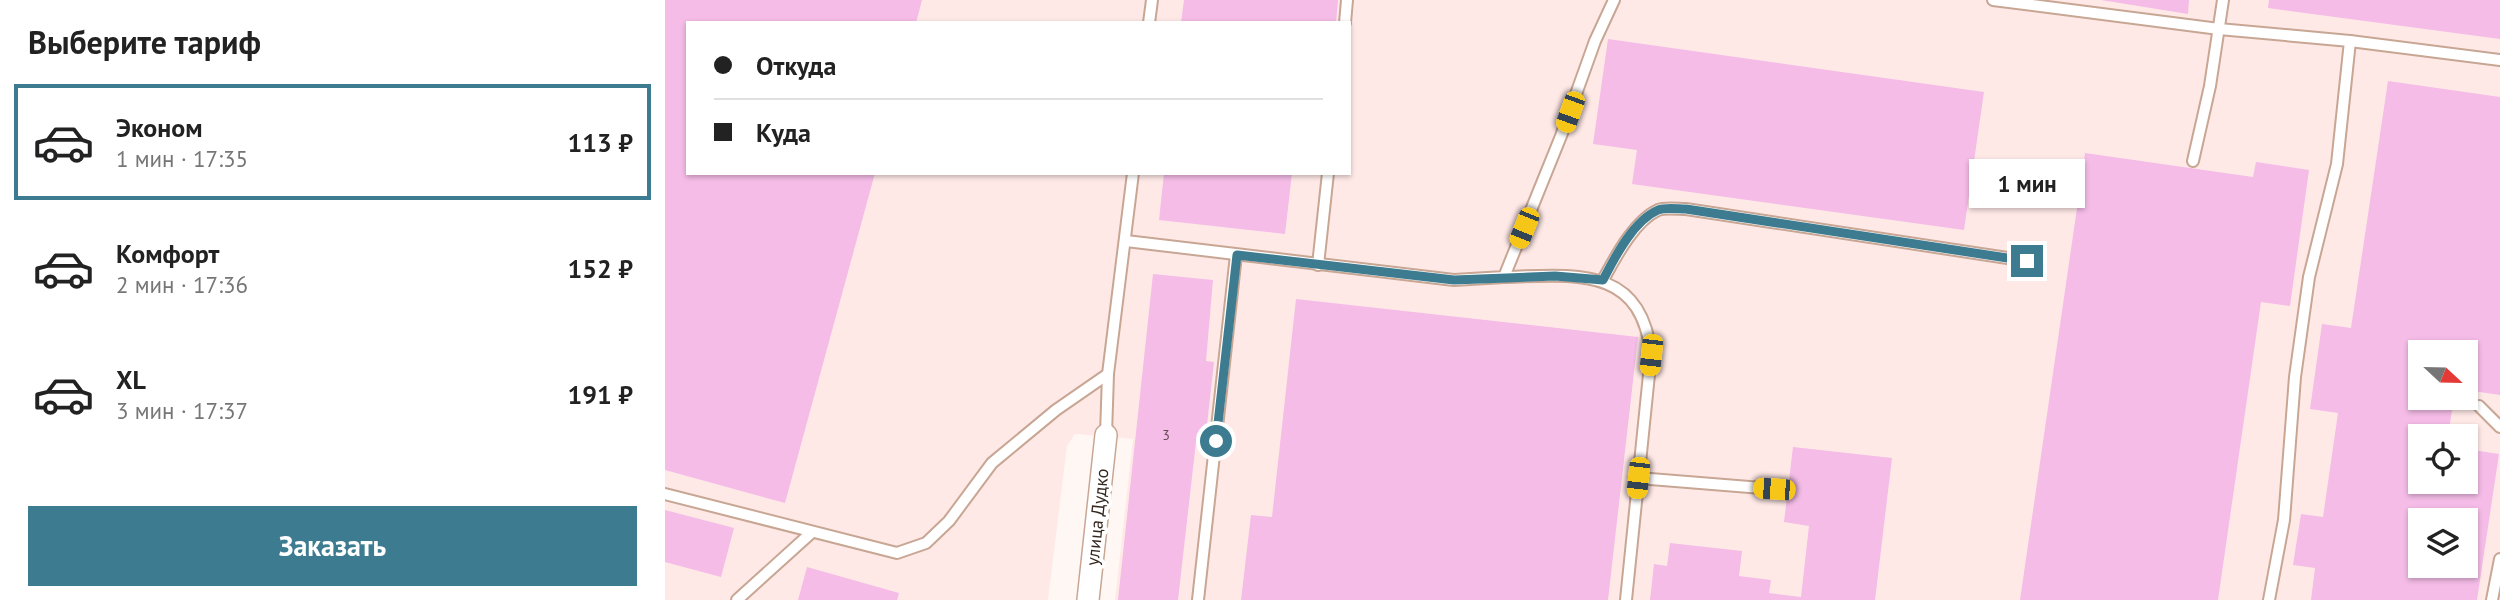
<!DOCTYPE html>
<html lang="ru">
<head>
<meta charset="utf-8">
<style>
	body { margin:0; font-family:"PT Sans",sans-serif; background:#f2f2f2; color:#222; height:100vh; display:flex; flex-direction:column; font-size:26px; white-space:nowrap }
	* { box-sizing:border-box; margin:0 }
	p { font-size:23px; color:#767676 }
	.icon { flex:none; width:38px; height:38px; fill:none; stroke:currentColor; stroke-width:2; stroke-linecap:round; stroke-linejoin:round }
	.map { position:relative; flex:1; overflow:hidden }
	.side { display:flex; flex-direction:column; background:#fff; width:665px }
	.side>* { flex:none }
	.hud { position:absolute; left:21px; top:21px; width:665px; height:154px; border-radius:0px; box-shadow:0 2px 5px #0004; display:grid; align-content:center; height:154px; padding:0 28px; background:#fff }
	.needle { width:46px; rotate:112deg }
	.controls { position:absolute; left:1743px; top:340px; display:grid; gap:14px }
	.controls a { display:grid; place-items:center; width:70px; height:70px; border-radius:0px; background:#fff; box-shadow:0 2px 5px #0004; font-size:35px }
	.end { position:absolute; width:32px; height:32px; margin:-16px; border:9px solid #3c7b90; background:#fff; box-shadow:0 0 0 4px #fff }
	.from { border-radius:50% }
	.bubble { position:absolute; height:49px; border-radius:0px; background:#fff; box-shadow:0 2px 5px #0004; font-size:23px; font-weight:700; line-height:49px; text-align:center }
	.car { position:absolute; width:21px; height:42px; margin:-21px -10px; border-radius:9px; box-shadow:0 0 5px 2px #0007; background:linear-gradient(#f5c518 24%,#345 0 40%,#f5c518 0 76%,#345 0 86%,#f5c518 0) }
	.hud b { display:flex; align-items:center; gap:24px; height:66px; font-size:26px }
	.hud b+b { border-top:2px solid #e0e0e0 }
	.hud i { width:18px; height:18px; background:#222 }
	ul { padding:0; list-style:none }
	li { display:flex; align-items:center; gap:21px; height:116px; margin:0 14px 10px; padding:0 14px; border:4px solid transparent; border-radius:0px }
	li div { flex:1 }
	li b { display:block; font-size:26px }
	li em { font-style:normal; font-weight:700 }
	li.current { border-color:#3c7b90 }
	li>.icon { width:63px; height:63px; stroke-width:1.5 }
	h2 { padding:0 28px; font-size:32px; line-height:84px }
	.cta { display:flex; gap:14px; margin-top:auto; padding:14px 28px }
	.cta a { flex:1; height:80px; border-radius:0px; background:#3c7b90; color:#fff; font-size:28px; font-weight:700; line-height:80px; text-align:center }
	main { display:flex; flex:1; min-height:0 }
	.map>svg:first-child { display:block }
	.industrial { fill:#ffe9e7; fill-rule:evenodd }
	.building { fill:#f4bce7; fill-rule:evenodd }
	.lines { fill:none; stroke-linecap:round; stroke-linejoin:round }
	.lane-casing { stroke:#c8a694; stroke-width:14 }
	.street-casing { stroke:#c8a694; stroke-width:24 }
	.lane { stroke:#fff; stroke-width:10 }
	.street { stroke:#fff; stroke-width:21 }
	.route { stroke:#3c7b90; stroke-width:9 }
	.labels { text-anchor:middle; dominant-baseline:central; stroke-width:7; stroke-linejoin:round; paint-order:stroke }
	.number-label { font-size:14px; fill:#654d52 }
	.street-label { font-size:18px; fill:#352821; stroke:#fff }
</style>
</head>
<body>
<main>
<section class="side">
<h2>Выберите тариф</h2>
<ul>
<li class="current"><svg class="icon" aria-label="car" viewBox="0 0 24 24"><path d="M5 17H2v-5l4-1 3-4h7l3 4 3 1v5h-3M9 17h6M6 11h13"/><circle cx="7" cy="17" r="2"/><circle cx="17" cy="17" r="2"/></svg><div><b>Эконом</b><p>1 мин · 17:35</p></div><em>113 ₽</em></li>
<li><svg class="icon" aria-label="car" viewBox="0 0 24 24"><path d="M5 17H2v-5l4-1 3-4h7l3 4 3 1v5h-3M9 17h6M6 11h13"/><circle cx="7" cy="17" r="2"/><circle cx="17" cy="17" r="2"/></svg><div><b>Комфорт</b><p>2 мин · 17:36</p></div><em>152 ₽</em></li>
<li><svg class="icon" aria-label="car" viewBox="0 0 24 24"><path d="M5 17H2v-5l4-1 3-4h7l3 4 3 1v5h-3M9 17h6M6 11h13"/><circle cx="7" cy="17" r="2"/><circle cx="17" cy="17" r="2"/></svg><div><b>XL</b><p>3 мин · 17:37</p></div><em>191 ₽</em></li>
</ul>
<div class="cta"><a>Заказать</a></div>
</section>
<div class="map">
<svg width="1835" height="600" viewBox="0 0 1835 600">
	<rect width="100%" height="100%" fill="#fff7f3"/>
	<!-- industrial -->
	<path class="industrial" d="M0,0h1835v600h-1385l18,-161 -58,-5 -8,12 -19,154h-383zM23,23h661v150h-661zM1755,352h46v45h-46zM1755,436h46v45h-46zM1755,520h46v45h-46z"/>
	<!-- building -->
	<g class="building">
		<path d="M0,0h257l-6,23h-228v150h187l-90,330 -120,-33z"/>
		<path d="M519,0h154l-2,23h-155z"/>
		<path d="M1436,0h88l-1,14z"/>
		<path d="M1604,0h231v39l-232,-31z"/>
		<path d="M943,39l376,53 -20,138 -332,-46 5,-34 -44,-6z"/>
		<path d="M1723,81l112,16v298l-34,-5v-38h-46v45h34l-6,39h-28v45h46v-32l33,5 -22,146h-166l4,-32 -22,-3 8,-51 22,3 15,-104 -28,-4 12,-85 29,4zM1755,520h46v45h-46z"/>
		<path d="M1420,153l168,24 3,-15 53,8 -19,136 -29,-4 -43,298h-198z"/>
		<path d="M499,173h128l-7,61 -126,-14z"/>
		<path d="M488,274l60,6 -7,81 8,1 -8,72 -9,-1 -19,167h-60z"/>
		<path d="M631,299l342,38 -30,263h-367l10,-85 21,2z"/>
		<path d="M1128,447l99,11 -17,142h-225l4,-36 13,2 3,-23 72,8 -3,25 32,4 -2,13 32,4 8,-71 -25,-4z"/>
		<path d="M0,510l69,18 -13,49 -56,-15z"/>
		<path d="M142,567l92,26 -2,7h-99z"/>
	</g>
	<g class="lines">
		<!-- lane casing -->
		<g class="lane-casing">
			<g id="lane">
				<path d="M1328,0l226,29 131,12 150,19"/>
				<path d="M484,23l3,-23"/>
				<path d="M680,23l2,-23"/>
				<path d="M1528,161l17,-75 13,-86"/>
				<path d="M461,241l328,39 50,-3 57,-141 34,-95 19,-41"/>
				<path d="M653,265l10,-92"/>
				<path d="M839,277c71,-2 138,-12 147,78l-25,245"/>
				<path d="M938,280c12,-22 31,-59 55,-70 7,-3 20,-1 28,-1l341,52"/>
				<path d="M1814,406l21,21"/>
				<path d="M441,435l2,-61 25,-201"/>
				<path d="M973,478l136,11"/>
				<path d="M0,494l232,59 29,-10 23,-22 43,-58 64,-53 52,-36"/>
				<path d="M72,600l74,-67"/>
				<path d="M533,600l38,-345"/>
				<path d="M1604,600l15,-80 11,-143 14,-100 28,-113 13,-123"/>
				<path d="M1827,600l8,-41"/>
			</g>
		</g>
		<!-- street casing -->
		<g class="street-casing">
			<path id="street" d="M423,600l18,-165"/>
		</g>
		<!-- lane -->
		<use href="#lane" class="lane"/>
		<!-- street -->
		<use href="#street" class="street"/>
	</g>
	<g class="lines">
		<!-- route -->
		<path class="route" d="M551,441l21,-186 217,25 101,-4 48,4c12,-23 30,-59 55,-70 7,-3 20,-1 28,-1l341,52"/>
	</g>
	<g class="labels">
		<!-- number labels -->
		<g class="number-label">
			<text x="501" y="435">3</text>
		</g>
		<!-- street labels -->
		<g class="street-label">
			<text transform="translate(432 517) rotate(-84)">улица Дудко</text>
		</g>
	</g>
</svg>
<div class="controls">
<a><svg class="needle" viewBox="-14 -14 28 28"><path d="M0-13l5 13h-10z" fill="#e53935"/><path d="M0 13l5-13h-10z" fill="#767676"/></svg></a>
<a><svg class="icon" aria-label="locate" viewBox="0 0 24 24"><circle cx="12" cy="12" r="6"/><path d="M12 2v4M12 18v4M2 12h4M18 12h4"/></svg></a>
<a><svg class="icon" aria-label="layers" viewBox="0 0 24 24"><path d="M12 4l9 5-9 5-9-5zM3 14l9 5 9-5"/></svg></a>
</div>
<i class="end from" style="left:551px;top:441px"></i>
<i class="end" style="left:1362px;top:261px"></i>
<div class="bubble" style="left:1304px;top:159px;width:116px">1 мин</div>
<i class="car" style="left:905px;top:112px;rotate:200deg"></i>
<i class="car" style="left:859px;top:228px;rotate:202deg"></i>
<i class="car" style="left:986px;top:355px;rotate:186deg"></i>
<i class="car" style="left:973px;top:478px;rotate:186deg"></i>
<i class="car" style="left:1109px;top:489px;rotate:274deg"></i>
<div class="hud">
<b><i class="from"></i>Откуда</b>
<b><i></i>Куда</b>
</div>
</div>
</main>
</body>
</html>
